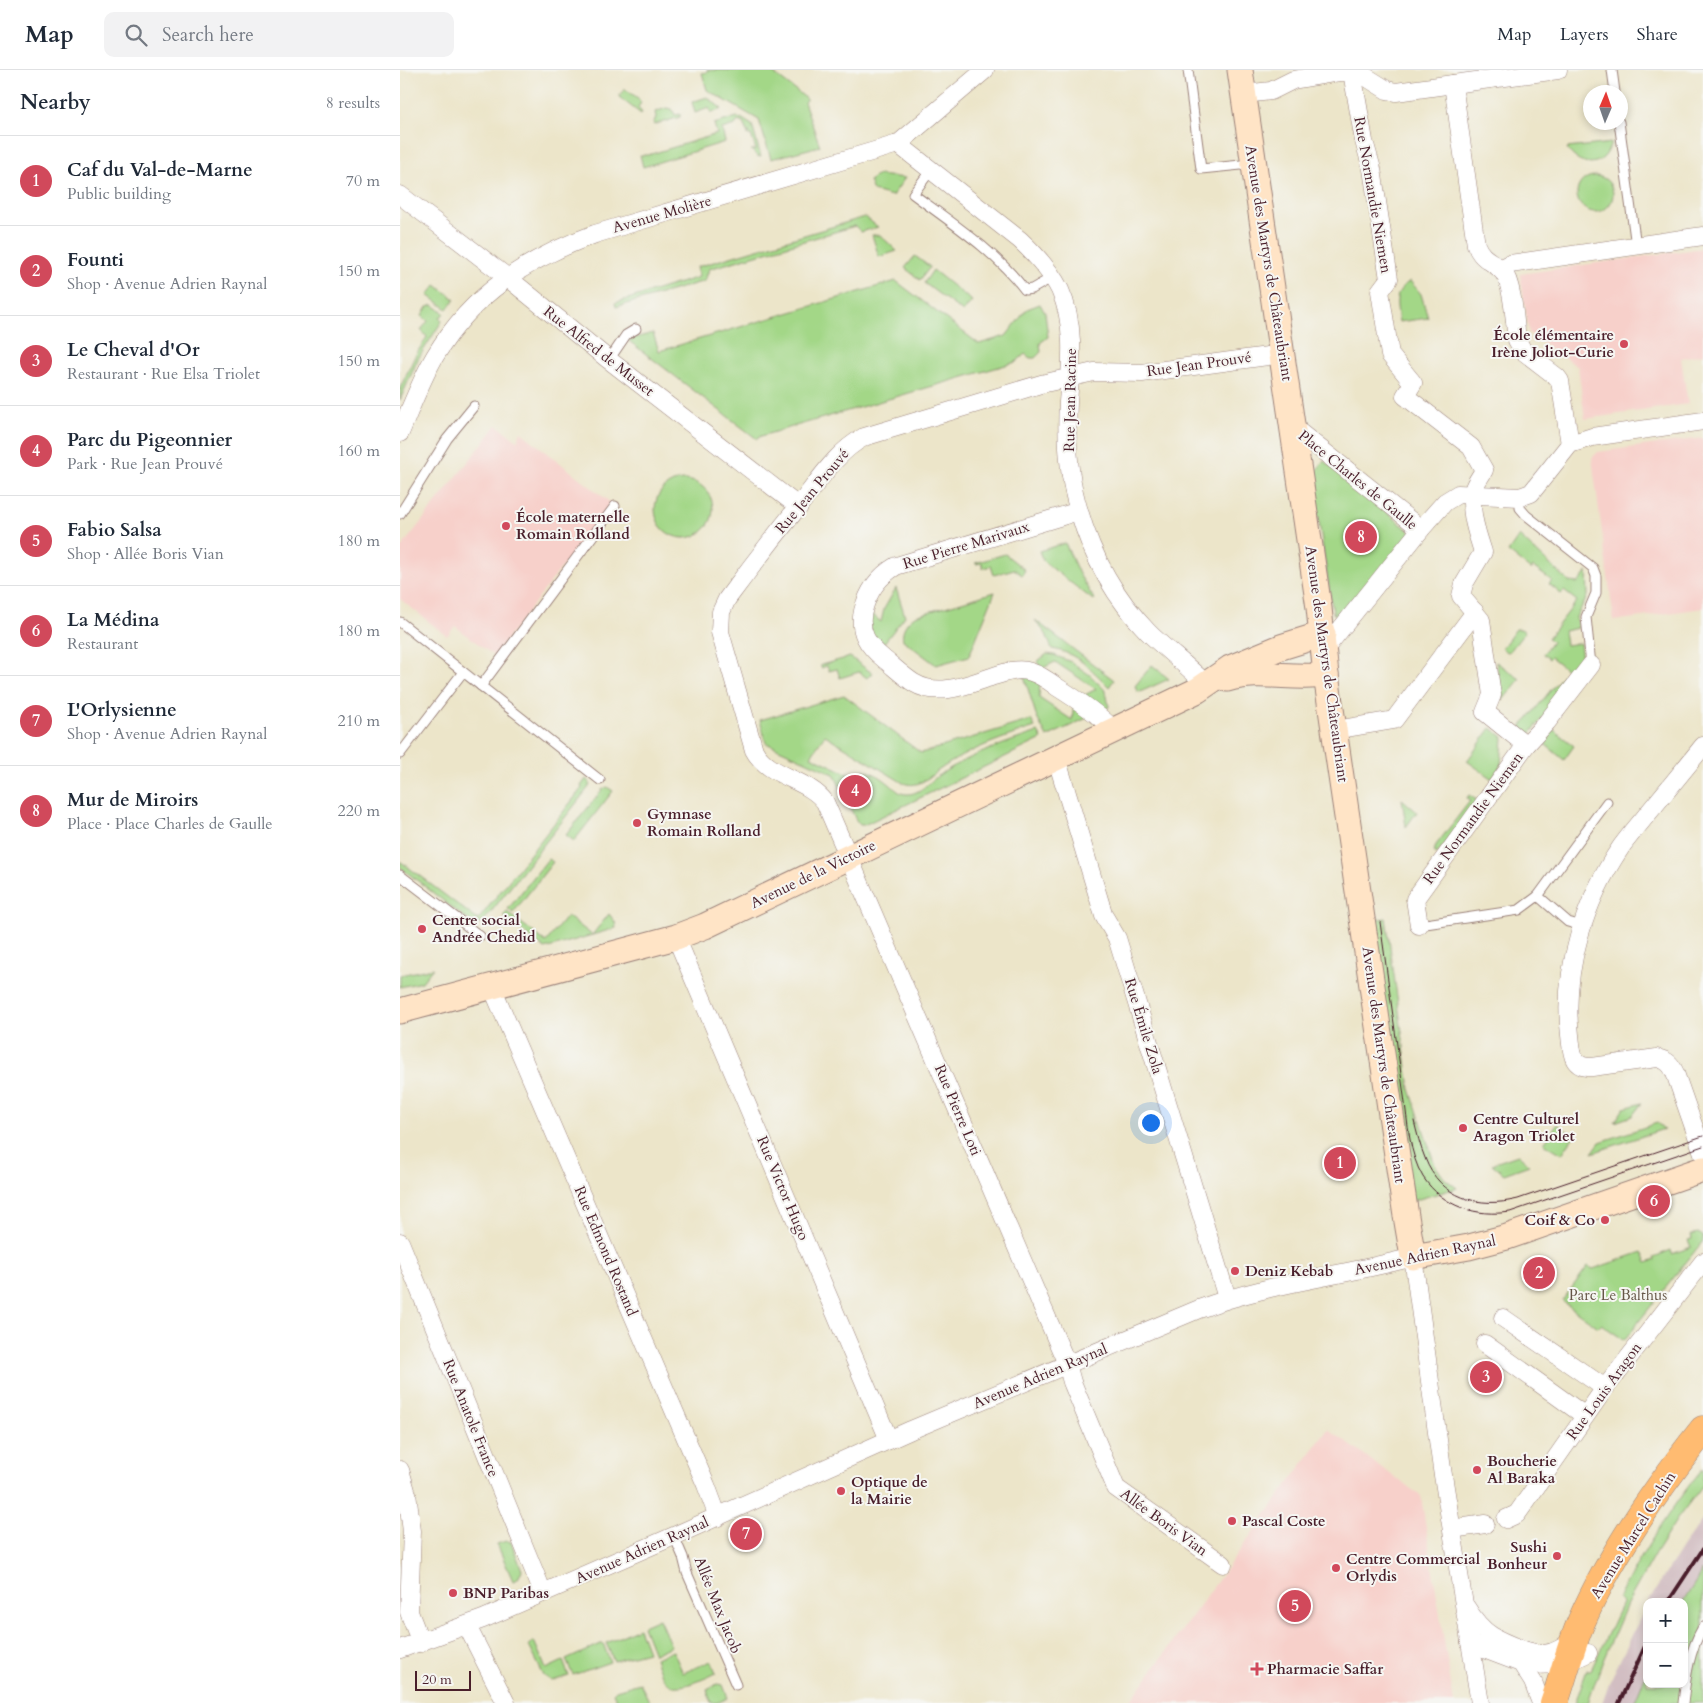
<!DOCTYPE html>
<html lang="en">
<head>
<meta charset="utf-8">
<style>
  :root { --surface:#fff; --page:#f2f2f3; --text:#1f2937; --muted:#747a83; --line:#e0e1e3; --accent:#d1495b }
  body { margin:0; font-family:Cardo,serif; background:var(--page); color:var(--text) }
  .controls { position:absolute; right:15px; bottom:15px; display:grid; overflow:hidden; border-radius:10px; box-shadow:0 2px 8px #0003 }
  .controls button { width:45px; height:45px; display:grid; place-items:center; padding:0; border:0; border-bottom:1px solid var(--line); background:var(--surface); color:var(--text); font:25px sans-serif }
  .compass { position:absolute; left:1183px; top:15px; width:45px; height:45px; border-radius:50%; background:var(--surface); box-shadow:0 2px 8px #0003; rotate:2deg }
  .scale { position:absolute; left:15px; bottom:12px; width:56px; box-sizing:border-box; padding-left:5px; border:2px solid #4a1f2b; border-top:0; font-size:14px; line-height:18px; white-space:nowrap; color:#4a1f2b; -webkit-text-stroke:4px #f6f6f2; paint-order:stroke }
  .you { position:absolute; left:750px; top:1052px; width:18px; height:18px; margin:-12px; border:4px solid #fff; border-radius:50%; background:#1a73e8; box-shadow:0 0 0 8px #1a73e833 }
  .badge { display:grid; place-items:center; width:32px; height:32px; border-radius:50%; background:var(--accent); color:#fff; font-size:16px; font-weight:700 }
  .pin { position:absolute; translate:-50% -50%; border:2px solid #fff; box-shadow:0 1px 5px #0006 }
  .list { margin:0; padding:0; list-style:none }
  h2 { display:flex; justify-content:space-between; align-items:center; height:65px; margin:0; padding:0 20px; font-size:21px }
  h2 small { font-size:16px; font-weight:400; color:var(--muted) }
  .list li { display:grid; grid-template-columns:32px 1fr auto; gap:15px; align-items:center; box-sizing:border-box; height:90px; padding:0 20px; border-top:1px solid var(--line) }
  .list b { display:block; font-size:19px; white-space:nowrap }
  .list p { margin:0; font-size:16px; white-space:nowrap; color:var(--muted) }
  .list em { font-size:16px; font-style:normal; color:var(--muted) }
  .icon { flex:none; width:28px; height:28px; fill:none; stroke:currentColor; stroke-width:2; stroke-linecap:round; stroke-linejoin:round }
  .map { position:relative; flex:none; width:1303px; height:1633px; overflow:hidden }
  header { display:flex; align-items:center; gap:30px; box-sizing:border-box; height:70px; padding:0 25px; background:var(--surface); border-bottom:1px solid var(--line) }
  header strong { font-size:24px }
  nav { display:flex; gap:28px; margin-inline-start:auto; font-size:18px }
  .search { width:350px; height:45px; background:var(--page); display:flex; align-items:center; gap:12px; box-sizing:border-box; padding:0 18px; border-radius:10px; color:var(--muted); font-size:19px }
  main { display:flex }
  aside { flex:1; background:var(--surface) }
  .map>svg:first-child { display:block }
  .built { fill:#f7d0ca }
  .industrial { fill:#d2bec2 }
  .green { fill:#a3d787; stroke:#767b59 }
  .lines { fill:none; stroke-linecap:round; stroke-linejoin:round }
  .lane-casing { stroke:#9b827a; stroke-width:11 }
  .street-casing { stroke:#9b827a; stroke-width:19 }
  .secondary-casing { stroke:#9b827a; stroke-width:27 }
  .primary-casing { stroke:#9b827a; stroke-width:29 }
  .lane { stroke:#fff; stroke-width:9 }
  .street { stroke:#fff; stroke-width:18 }
  .secondary { stroke:#ffe4c6; stroke-width:25 }
  .primary { stroke:#ffbb71; stroke-width:28 }
  .tram { stroke:#4a1f2b; stroke-width:1 }
  .rail { stroke:#4a1f2b; stroke-width:4 }
  .poi-dot { fill:#d1495b; stroke:#f6f6f2; stroke-width:2 }
  .labels { text-anchor:middle; dominant-baseline:central; stroke-width:4; stroke-linejoin:round; paint-order:stroke }
  .street-label { font-size:15px; fill:#4a1f2b; stroke:#f6f6f2 }
  .poi-label { font-size:15px; font-weight:bold; fill:#4a1f2b; stroke:#f6f6f2; text-anchor:start }
  .park-label { font-size:15px; fill:#655647; stroke:#f6f6f2 }
</style>
</head>
<body>
<header>
<strong>Map</strong>
<div class="search"><svg class="icon" aria-label="search" viewBox="0 0 24 24"><circle cx="10" cy="10" r="6"/><path d="M15 15l6 6"/></svg>Search here</div>
<nav><a>Map</a><a>Layers</a><a>Share</a></nav>
</header>
<main>
<aside>
<h2>Nearby<small>8 results</small></h2>
<ul class="list">
<li><span class="badge">1</span><div><b>Caf du Val-de-Marne</b><p>Public building</p></div><em>70 m</em></li>
<li><span class="badge">2</span><div><b>Founti</b><p>Shop · Avenue Adrien Raynal</p></div><em>150 m</em></li>
<li><span class="badge">3</span><div><b>Le Cheval d'Or</b><p>Restaurant · Rue Elsa Triolet</p></div><em>150 m</em></li>
<li><span class="badge">4</span><div><b>Parc du Pigeonnier</b><p>Park · Rue Jean Prouvé</p></div><em>160 m</em></li>
<li><span class="badge">5</span><div><b>Fabio Salsa</b><p>Shop · Allée Boris Vian</p></div><em>180 m</em></li>
<li><span class="badge">6</span><div><b>La Médina</b><p>Restaurant</p></div><em>180 m</em></li>
<li><span class="badge">7</span><div><b>L'Orlysienne</b><p>Shop · Avenue Adrien Raynal</p></div><em>210 m</em></li>
<li><span class="badge">8</span><div><b>Mur de Miroirs</b><p>Place · Place Charles de Gaulle</p></div><em>220 m</em></li>
</ul>
</aside>
<div class="map">
<svg width="1303" height="1633" viewBox="0 0 1303 1633">
  <rect width="100%" height="100%" fill="#f6f6f2"/>
  <filter id="ink" filterUnits="userSpaceOnUse"><feTurbulence type="fractalNoise" baseFrequency=".02" numOctaves="2"/><feDisplacementMap in="SourceGraphic" scale="10" xChannelSelector="R" yChannelSelector="G"/><feConvolveMatrix kernelMatrix="1 2 1 2 8 2 1 2 1" color-interpolation-filters="sRGB"/></filter>
  <filter id="wash" filterUnits="userSpaceOnUse"><feTurbulence type="fractalNoise" baseFrequency=".0096" numOctaves="4" result="noise"/><feDisplacementMap in="SourceGraphic" scale="20" xChannelSelector="R" yChannelSelector="G"/><feGaussianBlur stdDeviation="1.12" result="paint"/><feColorMatrix in="noise" values="0 0 0 0 0 0 0 0 0 0 0 0 0 0 0 0 0 1.4 0 .05"/><feComposite in="paint" operator="in"/></filter>
  <g filter="url(#wash)">
    <rect width="100%" height="100%" fill="#ece5c9"/>
    <g class="built">
      <path d="M1303,178V284L1281,288L1288,334L1185,349L1178,297L1129,263L1120,204Z"/>
      <path d="M97,355L117,371L121,362L211,433L94,586L55,556L47,566L0,529V479Z"/>
      <path d="M1303,368V538L1214,551L1192,388L1198,382Z"/>
      <path d="M928,1359L1021,1426L1054,1633H729Z"/>
    </g>
    <g class="industrial">
      <path d="M1303,1449V1522L1284,1532H1248L1283,1476Z"/>
      <path d="M1247,1534V1609L1237,1633H1202L1209,1613Z"/>
    </g>
    <g class="green">
      <path d="M307,0H369L407,29L404,32L420,76L371,89L359,50L307,20L302,3L307,2Z"/>
      <path d="M225,19L238,28L241,33L238,37L242,43L241,44L219,27Z"/>
      <path d="M307,27L322,39L311,43L309,38L295,43L292,32Z"/>
      <path d="M266,38L272,39L275,45L280,44V47L254,55L253,54L256,47L255,42Z"/>
      <path d="M337,47L340,49L341,48L352,55L361,87L357,86L351,80H356L351,65H348L347,64L350,62H347L343,53L338,51L335,55L322,59L325,72L243,97L240,85H248L317,64L314,54Z"/>
      <path d="M1211,73C1209,78 1208,83 1204,87C1192,99 1174,91 1167,78Z"/>
      <path d="M478,105L505,108L492,126L473,121L469,111Z"/>
      <circle cx="1195" cy="124" r="18"/>
      <path d="M465,147L478,157L461,162L455,156L309,199L305,211L216,237L215,233L299,207L297,197Z"/>
      <path d="M472,165H480L497,181L479,187Z"/>
      <path d="M515,186L530,197L520,210L505,198Z"/>
      <path d="M533,200L572,231L563,242L524,213Z"/>
      <path d="M496,211L579,274L606,266L627,239L640,234L645,243L648,267L640,273L641,282L635,288H630L625,284L616,292L361,366L357,369L229,271L231,269L253,263L259,281Z"/>
      <path d="M1010,211L1021,224L1028,248L999,252C997,234 992,223 1010,211Z"/>
      <path d="M36,215L55,229L47,239L28,225Z"/>
      <path d="M33,235L44,243L40,248L42,251L18,289L0,330V318L15,286L27,267L21,260L28,251L22,246L27,237Z"/>
      <path d="M924,391L1012,463L941,550L933,543L912,406Z"/>
      <circle cx="284" cy="439" r="29"/>
      <path d="M1119,466L1169,512L1178,513L1187,502L1188,526L1176,547L1178,558L1164,561L1166,575L1180,573L1182,590L1186,594L1130,664L1121,657L1167,600L1151,587L1149,589L1143,584L1152,572L1148,568L1177,531L1164,521L1161,524L1149,514L1152,511L1133,497L1131,500L1108,482Z"/>
      <path d="M665,473L679,504L694,529L693,530L643,491L639,481Z"/>
      <path d="M605,484L625,500L622,505L614,499L594,505L591,496L583,498L582,493L576,494L575,493Z"/>
      <path d="M496,518L505,546L480,578L471,567L469,542L481,552L484,539Z"/>
      <path d="M595,522L569,586L536,595L503,570C501,560 506,552 515,546Z"/>
      <path d="M635,550L714,610L709,617C692,600 677,583 652,579L646,564Z"/>
      <path d="M1116,559H1121L1125,562L1110,581L1106,582L1102,578Z"/>
      <path d="M647,584L654,585L671,592L690,605L706,621L709,637L702,641L683,626L696,619L655,592L641,599L639,597L638,591Z"/>
      <path d="M450,587L472,603L467,608L459,602L440,608L437,599L429,601L427,596L421,598V595Z"/>
      <path d="M1096,592L1120,609L1103,630Z"/>
      <path d="M752,595L769,609L740,622L737,621L735,616Z"/>
      <path d="M624,606L640,612L639,628L672,650L674,634L691,646L647,667L637,648Z"/>
      <path d="M444,625L521,683L631,650L635,657C597,670 563,681 531,706C522,713 514,717 503,713L425,665L411,686L455,707L463,700C472,702 480,706 487,712C493,716 498,724 506,724C520,725 531,710 542,703C573,684 605,673 638,662L642,669L464,755H460L456,750L434,704L366,673L360,650Z"/>
      <path d="M1150,657L1174,676L1164,690L1140,670Z"/>
      <path d="M1091,658L1103,667L1101,695L1092,709L1067,691Z"/>
      <path d="M186,709L190,713L189,717L87,847L80,854L73,853L64,847L0,797V791L78,850L182,718L181,716Z"/>
      <path d="M207,717L213,721L174,771L166,765L202,720Z"/>
      <path d="M1069,725L1078,731L1037,784L1034,782L1036,775L1070,731L1067,728Z"/>
      <path d="M1002,729L1017,742L1006,757Z"/>
      <path d="M148,789L153,792L113,843L108,839Z"/>
      <path d="M107,842L146,872L167,846L192,865L209,844L215,852L216,858L145,879L105,847L103,846Z"/>
      <path d="M986,848L1010,1019L1035,1095L1044,1108L1057,1118L1012,1131L972,850Z"/>
      <path d="M33,898L22,912L0,917V905Z"/>
      <path d="M1242,1033L1232,1046L1215,1052L1224,1038Z"/>
      <path d="M1257,1053L1264,1059L1192,1083L1200,1072Z"/>
      <path d="M1157,1054L1174,1066L1162,1084L1144,1073Z"/>
      <path d="M1118,1085L1129,1095L1104,1104L1092,1094Z"/>
      <path d="M1298,1163L1303,1166V1171L1224,1270L1201,1254L1198,1257L1162,1231L1188,1196L1193,1199L1242,1182L1247,1193L1255,1190L1254,1187L1271,1180L1272,1184L1291,1177L1288,1170L1292,1169L1291,1165Z"/>
      <path d="M1303,1398V1415L1277,1449L1255,1484L1227,1534L1202,1593L1188,1633H1175L1187,1600H1191L1222,1533L1218,1529C1242,1483 1270,1438 1303,1398Z"/>
      <path d="M106,1471L111,1472L122,1500L118,1509L113,1511L97,1474Z"/>
      <path d="M1303,1500V1633H1234L1247,1602V1614H1284L1283,1532Z"/>
      <path d="M259,1549L271,1576L254,1584L243,1556Z"/>
      <path d="M239,1558L248,1582L214,1591L206,1573Z"/>
      <path d="M133,1571H134L146,1599L163,1591L169,1606L152,1611L144,1606L129,1576Z"/>
      <path d="M203,1573L210,1592L173,1605L166,1590Z"/>
      <path d="M273,1581L283,1603L311,1591L312,1592L316,1603C307,1608 280,1620 271,1615C262,1611 258,1597 255,1588Z"/>
      <path d="M240,1613L250,1633H218L213,1623L216,1620Z"/>
      <path d="M317,1614L323,1615L328,1628L317,1633H311L307,1619Z"/>
    </g>
  </g>
  <g filter="url(#ink)">
    <g class="lines">
      <defs>
        <g id="lane">
          <path d="M788,0L801,99L851,94"/>
          <path d="M1212,0L1215,22"/>
          <path d="M1219,52L1236,176"/>
          <path d="M531,100L513,124C552,153 595,181 625,220L632,219L653,207"/>
          <path d="M209,290L226,265L236,259"/>
          <path d="M1120,427V438L1126,445L1193,498L1196,506V523L1186,547L1191,595"/>
          <path d="M0,444L47,369L74,336"/>
          <path d="M0,552L200,710"/>
          <path d="M81,616L215,436"/>
          <path d="M0,684L63,602"/>
          <path d="M0,805L80,866"/>
          <path d="M1138,826L1168,852L1182,856"/>
          <path d="M1019,855L1119,840L1138,826L1207,732"/>
          <path d="M274,1466L283,1487L287,1503L336,1615"/>
          <path d="M1283,1633C1286,1606 1289,1581 1303,1557"/>
        </g>
        <g id="street">
          <path d="M952,2L964,71L972,99L989,209L980,221L990,285L1013,313L1005,326L1071,377L1084,400C1081,406 1076,412 1074,418C1068,439 1077,463 1083,482L1064,514L1061,526L1081,550L1092,625L1085,642L1126,675L1015,829L1019,855"/>
          <path d="M1053,14L1158,0"/>
          <path d="M844,24L871,21L893,10L940,2H952L963,5L987,20L996,22L1053,14L1076,175C1083,192 1093,190 1103,202C1113,213 1115,255 1117,270L1123,281L1157,307L1160,311L1170,374"/>
          <path d="M498,74L620,170C636,185 650,200 660,220C676,255 671,296 668,332C666,369 668,406 679,441C692,486 715,528 748,562C766,580 788,596 807,615"/>
          <path d="M0,125L108,208L209,290L399,437"/>
          <path d="M1100,199L1110,194L1303,166"/>
          <path d="M893,357L1021,459L924,580"/>
          <path d="M0,363C10,339 22,308 35,286C73,223 127,189 195,164L498,74L585,0"/>
          <path d="M679,441L496,496C479,506 468,521 463,541C458,562 468,576 484,589C494,597 503,606 514,613C539,628 569,614 594,606C606,602 618,598 631,602C641,605 649,611 657,617C678,630 697,643 714,660"/>
          <path d="M1021,459L1045,432L1058,424L1120,427L1131,423L1170,374L1192,367L1303,351"/>
          <path d="M935,660L994,650L1075,542"/>
          <path d="M1126,675L1147,652L1191,595"/>
          <path d="M1303,676C1284,700 1264,724 1245,747C1237,757 1228,767 1221,777C1185,830 1162,900 1170,965C1172,982 1171,998 1192,997L1257,988C1267,990 1271,994 1275,1003L1303,1083"/>
          <path d="M656,687L704,846L717,868L827,1228"/>
          <path d="M276,867L489,1370"/>
          <path d="M92,917L306,1415L318,1447"/>
          <path d="M0,1172L143,1523"/>
          <path d="M1103,1248L1205,1318"/>
          <path d="M1085,1274L1185,1346"/>
          <path d="M0,1400L7,1424L12,1461L9,1542L21,1573"/>
          <path d="M1106,1449L1117,1444L1205,1318L1303,1192"/>
          <path d="M1052,1459L1085,1454"/>
          <path d="M823,1494L716,1418L672,1312L667,1294L425,732C407,708 369,708 354,680L320,562L321,542L327,529C350,498 374,467 398,437C418,412 435,383 464,367L641,314L694,302L742,303L882,284"/>
          <path d="M1066,1537C1072,1547 1082,1560 1092,1566C1104,1573 1130,1584 1144,1584C1156,1583 1165,1576 1175,1568"/>
          <path d="M67,1556L106,1633"/>
          <path d="M1070,1572L1079,1577L1121,1593L1133,1612L1141,1633"/>
          <path d="M0,1579L83,1549L274,1466L511,1360L799,1239C868,1213 943,1206 1013,1187L1042,1399L1080,1633"/>
          <path d="M1121,1593C1145,1597 1166,1595 1188,1583"/>
        </g>
        <g id="secondary">
          <path d="M840,0L919,538L926,605L1006,1146L1013,1187L1069,1177L1107,1167L1303,1099"/>
          <path d="M827,609C859,599 893,610 926,605"/>
          <path d="M0,941L276,867L305,856L798,620L830,598L881,577L923,564"/>
        </g>
        <path id="primary" d="M1154,1633C1164,1605 1170,1577 1182,1550C1212,1482 1257,1418 1303,1360"/>
      </defs>
      <use href="#lane" class="lane-casing"/>
      <use href="#street" class="street-casing"/>
      <use href="#secondary" class="secondary-casing"/>
      <use href="#primary" class="primary-casing"/>
      <use href="#lane" class="lane"/>
      <use href="#street" class="street"/>
      <use href="#secondary" class="secondary"/>
      <use href="#primary" class="primary"/>
      <g class="tram">
        <path d="M980,852C988,910 996,968 1004,1026C1008,1053 1009,1084 1023,1107C1043,1137 1077,1147 1110,1142L1303,1076"/>
        <path d="M1014,1051C1017,1063 1020,1076 1025,1088C1040,1128 1079,1139 1118,1129L1303,1066"/>
      </g>
      <g class="rail">
        <path d="M1268,1532L1303,1479"/>
        <path d="M1219,1633L1247,1572"/>
      </g>
    </g>
  </g>
  <g class="poi-dot">
    <circle cx="1224" cy="274" r="5"/>
    <circle cx="106" cy="456" r="5"/>
    <circle cx="237" cy="753" r="5"/>
    <circle cx="22" cy="859" r="5"/>
    <circle cx="1063" cy="1058" r="5"/>
    <circle cx="1205" cy="1150" r="5"/>
    <circle cx="835" cy="1201" r="5"/>
    <circle cx="1077" cy="1400" r="5"/>
    <circle cx="441" cy="1421" r="5"/>
    <circle cx="832" cy="1451" r="5"/>
    <circle cx="1157" cy="1486" r="5"/>
    <circle cx="936" cy="1498" r="5"/>
    <circle cx="53" cy="1523" r="5"/>
    <path d="M854.5 1591.5h5v5h5v5h-5v5h-5v-5h-5v-5h5z"/>
  </g>
  <g class="labels">
    <g class="street-label">
      <text transform="translate(973 125) rotate(80)">Rue Normandie Niemen</text>
      <text transform="translate(262 144) rotate(-16)">Avenue Molière</text>
      <text transform="translate(869 193) rotate(81)">Avenue des Martyrs de Châteaubriant</text>
      <text transform="translate(199 281) rotate(38)">Rue Alfred de Musset</text>
      <text transform="translate(799 294) rotate(-8)">Rue Jean Prouvé</text>
      <text transform="translate(670 330) rotate(-89)">Rue Jean Racine</text>
      <text transform="translate(958 410) rotate(39)">Place Charles de Gaulle</text>
      <text transform="translate(412 421) rotate(-50)">Rue Jean Prouvé</text>
      <text transform="translate(566 475) rotate(-17)">Rue Pierre Marivaux</text>
      <text transform="translate(927 594) rotate(82)">Avenue des Martyrs de Châteaubriant</text>
      <text transform="translate(1073 748) rotate(-54)">Rue Normandie Niemen</text>
      <text transform="translate(413 804) rotate(-26)">Avenue de la Victoire</text>
      <text transform="translate(744 956) rotate(73)">Rue Émile Zola</text>
      <text transform="translate(984 995) rotate(82)">Avenue des Martyrs de Châteaubriant</text>
      <text transform="translate(558 1040) rotate(67)">Rue Pierre Loti</text>
      <text transform="translate(383 1118) rotate(67)">Rue Victor Hugo</text>
      <text transform="translate(206 1181) rotate(67)">Rue Edmond Rostand</text>
      <text transform="translate(1025 1185) rotate(-12)">Avenue Adrien Raynal</text>
      <text transform="translate(640 1306) rotate(-23)">Avenue Adrien Raynal</text>
      <text transform="translate(1204 1321) rotate(-54)">Rue Louis Aragon</text>
      <text transform="translate(71 1348) rotate(68)">Rue Anatole France</text>
      <text transform="translate(764 1452) rotate(36)">Allée Boris Vian</text>
      <text transform="translate(1233 1465) rotate(-58)">Avenue Marcel Cachin</text>
      <text transform="translate(242 1480) rotate(-24)">Avenue Adrien Raynal</text>
      <text transform="translate(318 1535) rotate(68)">Allée Max Jacob</text>
    </g>
    <g class="poi-label">
      <text x="1214" y="265" text-anchor="end">École élémentaire<tspan x="1214" dy="17">Irène Joliot-Curie</tspan></text>
      <text x="116" y="447">École maternelle<tspan x="116" dy="17">Romain Rolland</tspan></text>
      <text x="247" y="744">Gymnase<tspan x="247" dy="17">Romain Rolland</tspan></text>
      <text x="32" y="850">Centre social<tspan x="32" dy="17">Andrée Chedid</tspan></text>
      <text x="1073" y="1049">Centre Culturel<tspan x="1073" dy="17">Aragon Triolet</tspan></text>
      <text x="1195" y="1150" text-anchor="end">Coif &amp; Co</text>
      <text x="845" y="1201">Deniz Kebab</text>
      <text x="1087" y="1391">Boucherie<tspan x="1087" dy="17">Al Baraka</tspan></text>
      <text x="451" y="1412">Optique de<tspan x="451" dy="17">la Mairie</tspan></text>
      <text x="842" y="1451">Pascal Coste</text>
      <text x="1147" y="1477" text-anchor="end">Sushi<tspan x="1147" dy="17">Bonheur</tspan></text>
      <text x="946" y="1489">Centre Commercial<tspan x="946" dy="17">Orlydis</tspan></text>
      <text x="63" y="1523">BNP Paribas</text>
      <text x="867" y="1599">Pharmacie Saffar</text>
    </g>
    <g class="park-label">
      <text x="1218" y="1225">Parc Le Balthus</text>
    </g>
  </g>
</svg>
<div class="controls">
<button>+</button>
<button>−</button>
</div>
<svg class="compass" viewBox="-18 -18 36 36"><path d="M0-13l5 13h-10z" fill="#e53935"/><path d="M0 13l5-13h-10z" fill="#747a83"/></svg>
<div class="scale">20 m</div>
<div class="you"></div>
<div class="pin badge" style="left:940px;top:1093px">1</div>
<div class="pin badge" style="left:1139px;top:1203px">2</div>
<div class="pin badge" style="left:1086px;top:1307px">3</div>
<div class="pin badge" style="left:455px;top:721px">4</div>
<div class="pin badge" style="left:895px;top:1536px">5</div>
<div class="pin badge" style="left:1254px;top:1131px">6</div>
<div class="pin badge" style="left:346px;top:1464px">7</div>
<div class="pin badge" style="left:961px;top:467px">8</div>
</div>
</main>
</body>
</html>
